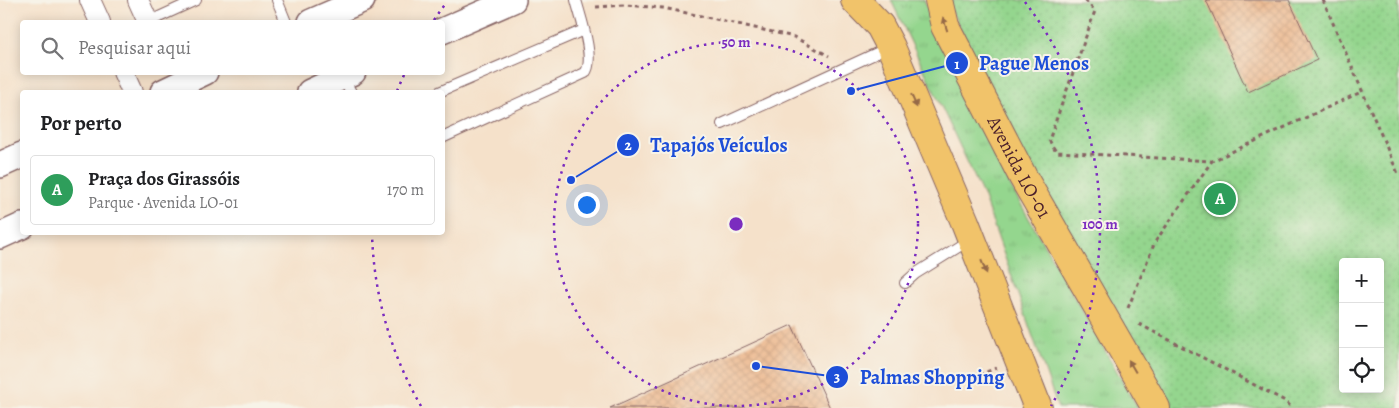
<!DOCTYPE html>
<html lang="pt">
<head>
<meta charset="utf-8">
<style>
  :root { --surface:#fff; --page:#f2f2f2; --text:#202124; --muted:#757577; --line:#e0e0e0; --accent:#ea580c }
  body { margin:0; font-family:Alegreya,serif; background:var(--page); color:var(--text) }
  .controls { position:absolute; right:15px; bottom:15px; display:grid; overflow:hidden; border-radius:5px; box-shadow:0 2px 12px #0003 }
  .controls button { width:45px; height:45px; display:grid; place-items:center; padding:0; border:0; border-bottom:1px solid var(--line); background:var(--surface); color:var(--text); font:25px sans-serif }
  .you { position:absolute; left:586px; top:204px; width:18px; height:18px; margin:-12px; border:4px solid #fff; border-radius:50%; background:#1a73e8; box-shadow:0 0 0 8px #1a73e833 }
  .badge { display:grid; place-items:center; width:32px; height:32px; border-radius:50%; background:var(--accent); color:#fff; font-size:16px; font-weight:700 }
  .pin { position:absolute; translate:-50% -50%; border:2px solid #fff; box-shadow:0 1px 5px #0006 }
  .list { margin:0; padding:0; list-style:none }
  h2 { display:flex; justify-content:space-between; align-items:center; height:65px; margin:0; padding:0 20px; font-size:21px }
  h2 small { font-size:16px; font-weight:400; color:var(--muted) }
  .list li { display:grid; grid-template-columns:32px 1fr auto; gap:15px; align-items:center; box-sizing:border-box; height:70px; margin:0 10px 10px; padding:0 10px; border:1px solid var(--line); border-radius:5px }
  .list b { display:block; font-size:19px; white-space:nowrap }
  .list p { margin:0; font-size:16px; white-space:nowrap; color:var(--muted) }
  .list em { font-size:16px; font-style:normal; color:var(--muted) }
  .icon { flex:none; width:28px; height:28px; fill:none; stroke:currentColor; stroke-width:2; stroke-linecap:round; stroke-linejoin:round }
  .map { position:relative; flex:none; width:1399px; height:408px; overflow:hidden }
  .search { position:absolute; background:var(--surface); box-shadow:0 2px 12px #0003; left:20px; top:20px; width:425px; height:55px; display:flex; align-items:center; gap:12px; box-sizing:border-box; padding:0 18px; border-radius:5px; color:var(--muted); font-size:19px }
  .panel { position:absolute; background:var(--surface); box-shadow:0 2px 12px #0003; left:20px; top:90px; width:425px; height:145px; border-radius:5px }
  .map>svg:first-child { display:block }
  .grass { fill:url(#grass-tufts); stroke:#6f7a5c }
  .park { fill:url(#park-dots); stroke:#6f7a5c; fill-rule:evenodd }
  .building { fill:url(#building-cross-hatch) }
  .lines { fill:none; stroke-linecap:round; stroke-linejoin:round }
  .service-casing { stroke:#866363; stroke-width:12 }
  .minor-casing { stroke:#866363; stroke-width:22 }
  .tertiary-casing { stroke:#866363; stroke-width:28 }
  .primary-casing { stroke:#866363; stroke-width:30 }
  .path { stroke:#866363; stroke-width:3; stroke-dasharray:4 4; stroke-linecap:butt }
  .service { stroke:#fff; stroke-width:10 }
  .minor { stroke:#fff; stroke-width:20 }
  .tertiary { stroke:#fff; stroke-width:25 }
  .primary { stroke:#f1c36a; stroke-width:28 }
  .oneway { fill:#956947 }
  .ring { fill:none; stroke:#7b2cbf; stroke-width:2.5; stroke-dasharray:2.5 5 }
  .labels { text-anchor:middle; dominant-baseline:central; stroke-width:4; stroke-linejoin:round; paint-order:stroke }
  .street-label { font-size:19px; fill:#4a1f2b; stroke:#f7f3e8 }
  .centre { fill:#7b2cbf; stroke:#f7f3e8; stroke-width:2.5 }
  .ring-label { font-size:15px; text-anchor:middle; font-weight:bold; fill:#7b2cbf; stroke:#f7f3e8; stroke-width:4; stroke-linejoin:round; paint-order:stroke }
  .leader { fill:none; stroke:#1d4ed8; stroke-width:2 }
  .callout-dot { fill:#1d4ed8; stroke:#f7f3e8; stroke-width:2 }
  .mark-label { font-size:15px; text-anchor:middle; font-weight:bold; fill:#fff }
  .callout-label { font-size:20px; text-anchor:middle; font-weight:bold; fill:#1d4ed8; stroke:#f7f3e8; stroke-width:4; stroke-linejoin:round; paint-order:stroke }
</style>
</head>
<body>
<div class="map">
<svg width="1399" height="408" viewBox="0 0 1399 408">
  <defs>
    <pattern id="grass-tufts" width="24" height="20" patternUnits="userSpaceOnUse" patternTransform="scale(1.25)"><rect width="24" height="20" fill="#94d68e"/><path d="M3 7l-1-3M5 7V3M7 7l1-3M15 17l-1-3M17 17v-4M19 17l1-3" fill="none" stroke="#81b77b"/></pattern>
    <pattern id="park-dots" width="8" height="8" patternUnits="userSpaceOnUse" patternTransform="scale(1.25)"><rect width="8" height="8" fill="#94d68e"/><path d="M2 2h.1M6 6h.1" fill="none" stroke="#81b77b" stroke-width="1.8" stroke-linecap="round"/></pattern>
    <pattern id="building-cross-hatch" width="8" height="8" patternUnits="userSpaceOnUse" patternTransform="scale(1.25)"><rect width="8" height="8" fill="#ecb68b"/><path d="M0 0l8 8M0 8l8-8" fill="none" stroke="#cc9c78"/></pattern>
  </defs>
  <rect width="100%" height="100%" fill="#f7f3e8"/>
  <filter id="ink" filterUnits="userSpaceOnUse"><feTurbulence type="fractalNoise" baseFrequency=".02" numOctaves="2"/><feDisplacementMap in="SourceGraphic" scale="10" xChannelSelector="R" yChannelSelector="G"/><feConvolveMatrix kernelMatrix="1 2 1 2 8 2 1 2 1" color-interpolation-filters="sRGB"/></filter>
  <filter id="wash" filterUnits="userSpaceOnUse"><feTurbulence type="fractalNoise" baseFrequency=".0096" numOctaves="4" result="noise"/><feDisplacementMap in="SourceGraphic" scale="20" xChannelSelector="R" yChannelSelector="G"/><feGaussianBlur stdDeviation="1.12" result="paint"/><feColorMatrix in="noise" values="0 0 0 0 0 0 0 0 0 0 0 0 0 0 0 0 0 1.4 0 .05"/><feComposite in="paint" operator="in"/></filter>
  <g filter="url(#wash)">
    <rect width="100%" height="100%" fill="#f5e1ca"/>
    <path class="grass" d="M891,0H924L1007,180L1138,408H1058L983,195Z"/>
    <path class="park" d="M946,0H1399V408H1162L1061,235ZM1343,262H1380V389H1343Z"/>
    <g id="blocks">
      <g class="building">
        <path d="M1206,0H1289L1317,60L1248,92Z"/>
        <path d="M792,325L830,408H610Z"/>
      </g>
    </g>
  </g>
  <g filter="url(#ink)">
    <use href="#blocks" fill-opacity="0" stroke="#866363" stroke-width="1"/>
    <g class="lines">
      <defs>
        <g id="service">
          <path d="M277,0L286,22"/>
          <path d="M148,22L196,0"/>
          <path d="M343,77L351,92"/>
          <path d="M439,92L584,30"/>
          <path d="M722,124L890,47"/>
          <path d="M442,138L585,73C596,60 580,16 576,0"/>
          <path d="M905,283L915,274L971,239"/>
        </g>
        <g id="minor">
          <path d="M90,0L100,22"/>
          <path d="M138,0L148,22"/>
          <path d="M123,72L132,92"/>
        </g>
        <g id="tertiary">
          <path d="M311,22L362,0"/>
          <path d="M442,31L513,0"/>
          <path d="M163,92L205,72"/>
          <path d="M310,92L353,72"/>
          <path d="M0,165L22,155"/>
          <path d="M0,236L22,226"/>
        </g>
        <g id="primary">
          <path d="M855,0L880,26L891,47L965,222L1038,408"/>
          <path id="s1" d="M939,0L945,26L1023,177L1156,408"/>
        </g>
      </defs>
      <use href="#service" class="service-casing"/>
      <use href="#minor" class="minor-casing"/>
      <use href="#tertiary" class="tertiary-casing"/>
      <use href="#primary" class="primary-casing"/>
      <g class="path">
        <path d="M1085,0L1095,11L1049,140L1056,152L1211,161"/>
        <path d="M1323,0L1399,176"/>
        <path d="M596,7L625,5L663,8L720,20L794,37L829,56"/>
        <path d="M1128,308L1155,242L1212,161L1361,92"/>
        <path d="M1139,324L1285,401L1292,408"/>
        <path d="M957,384L996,368"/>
      </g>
      <use href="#service" class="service"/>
      <use href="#minor" class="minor"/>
      <use href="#tertiary" class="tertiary"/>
      <use href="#primary" class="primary"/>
    </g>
    <defs><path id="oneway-solid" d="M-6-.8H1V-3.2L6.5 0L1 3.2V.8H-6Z" transform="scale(1.25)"/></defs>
    <g class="oneway">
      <use href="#oneway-solid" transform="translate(945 24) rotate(-108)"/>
      <use href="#oneway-solid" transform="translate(914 101) rotate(67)"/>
      <use href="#oneway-solid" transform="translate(984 267) rotate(68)"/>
      <use href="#oneway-solid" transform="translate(1132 366) rotate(-120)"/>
    </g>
  </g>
  <g class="ring">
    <circle cx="736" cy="224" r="182"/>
    <path d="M421 406A364 364 0 0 1 372 234M397 91A364 364 0 0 1 405 73M434 20A364 364 0 0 1 447 2M1025 2A364 364 0 0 1 1051 406"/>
  </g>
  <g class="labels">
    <g class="street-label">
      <text stroke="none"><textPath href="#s1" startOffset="186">Avenida LO-01</textPath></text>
    </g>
  </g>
  <circle cx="736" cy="224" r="8" class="centre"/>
  <g class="ring-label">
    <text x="736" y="47">50 m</text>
    <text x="1100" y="229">100 m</text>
  </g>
  <path class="leader" d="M851 91L957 63M571 180L628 145M756 366L837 377"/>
  <g class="callout-dot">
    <circle cx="851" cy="91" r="5"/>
    <circle cx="571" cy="180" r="5"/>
    <circle cx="756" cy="366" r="5"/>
    <circle cx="957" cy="63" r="12"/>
    <circle cx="628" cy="145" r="12"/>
    <circle cx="837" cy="377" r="12"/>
  </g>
  <g class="mark-label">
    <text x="957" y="69">1</text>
    <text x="628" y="150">2</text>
    <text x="837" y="382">3</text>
  </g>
  <g class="callout-label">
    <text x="1034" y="70">Pague Menos</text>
    <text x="719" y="152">Tapajós Veículos</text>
    <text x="932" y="384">Palmas Shopping</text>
  </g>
</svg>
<div class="controls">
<button>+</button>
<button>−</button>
<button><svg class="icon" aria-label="locate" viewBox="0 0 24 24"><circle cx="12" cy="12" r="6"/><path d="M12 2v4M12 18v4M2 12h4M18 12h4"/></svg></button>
</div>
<div class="you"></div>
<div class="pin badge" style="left:1220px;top:199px;background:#2e9e5b">A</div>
<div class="search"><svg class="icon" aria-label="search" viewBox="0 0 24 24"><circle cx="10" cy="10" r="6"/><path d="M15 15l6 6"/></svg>Pesquisar aqui</div>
<section class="panel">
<h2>Por perto<small></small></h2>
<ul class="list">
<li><span class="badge" style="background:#2e9e5b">A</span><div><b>Praça dos Girassóis</b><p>Parque · Avenida LO-01</p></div><em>170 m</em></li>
</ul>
</section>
</div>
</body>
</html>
